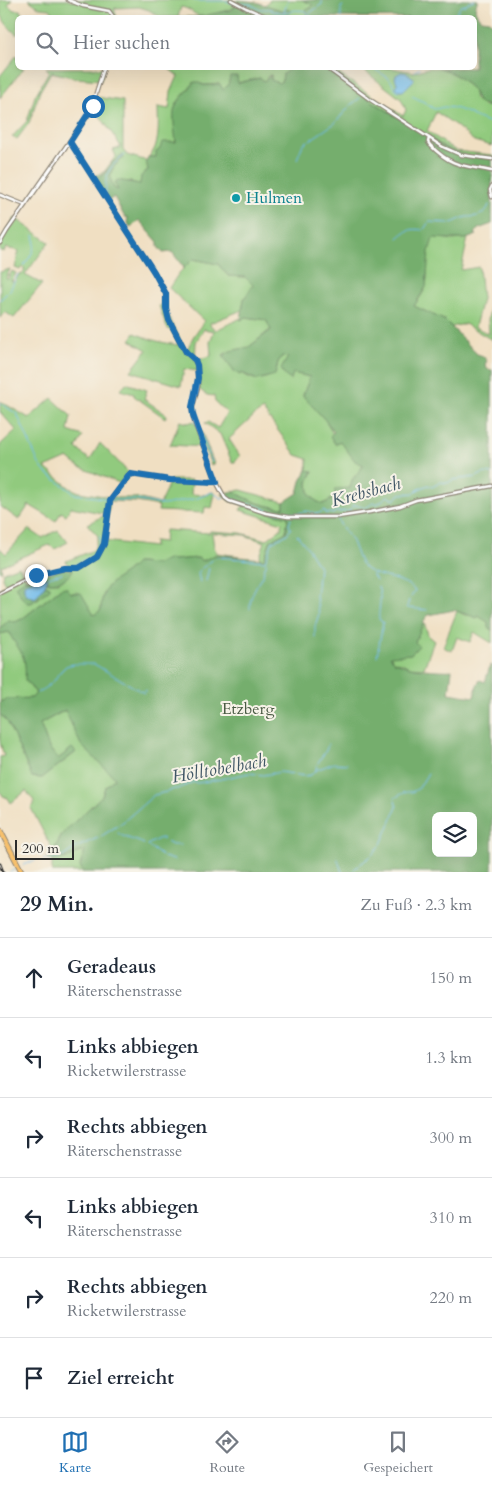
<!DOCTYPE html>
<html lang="de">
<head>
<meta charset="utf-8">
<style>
  :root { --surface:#fff; --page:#f6f6f7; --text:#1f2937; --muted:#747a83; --line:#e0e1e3; --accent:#1f6fb2 }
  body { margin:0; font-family:Cardo,serif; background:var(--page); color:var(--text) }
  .controls { position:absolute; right:15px; bottom:15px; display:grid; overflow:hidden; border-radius:8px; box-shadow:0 5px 20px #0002 }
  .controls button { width:45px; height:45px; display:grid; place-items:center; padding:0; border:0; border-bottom:1px solid var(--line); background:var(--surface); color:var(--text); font:25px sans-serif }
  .scale { position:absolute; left:15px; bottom:12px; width:59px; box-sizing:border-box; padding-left:5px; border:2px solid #2b2b2b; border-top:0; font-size:14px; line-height:18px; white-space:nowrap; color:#2b2b2b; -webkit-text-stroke:4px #f7f3e8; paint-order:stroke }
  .stop { position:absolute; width:15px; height:15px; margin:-11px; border:4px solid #1f6fb2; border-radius:50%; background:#fff }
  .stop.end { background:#1f6fb2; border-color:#fff; box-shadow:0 1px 5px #0008 }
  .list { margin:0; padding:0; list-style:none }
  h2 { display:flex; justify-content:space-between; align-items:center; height:65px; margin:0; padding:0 20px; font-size:21px }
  h2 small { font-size:16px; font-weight:400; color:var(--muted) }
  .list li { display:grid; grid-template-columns:32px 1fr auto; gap:15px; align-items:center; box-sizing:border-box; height:80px; padding:0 20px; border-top:1px solid var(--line) }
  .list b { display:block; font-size:19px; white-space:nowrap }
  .list p { margin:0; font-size:16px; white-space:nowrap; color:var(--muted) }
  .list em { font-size:16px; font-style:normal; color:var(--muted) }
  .icon { flex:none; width:28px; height:28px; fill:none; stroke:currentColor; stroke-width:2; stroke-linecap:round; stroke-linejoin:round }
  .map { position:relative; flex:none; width:492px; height:872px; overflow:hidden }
  .search { position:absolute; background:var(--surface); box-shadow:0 5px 20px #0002; left:15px; right:15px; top:15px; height:55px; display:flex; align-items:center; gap:12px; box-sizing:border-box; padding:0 18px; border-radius:8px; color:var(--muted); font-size:19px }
  .sheet { height:545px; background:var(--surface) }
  nav { display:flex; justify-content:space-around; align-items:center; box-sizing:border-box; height:70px; border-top:1px solid var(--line); background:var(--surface); font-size:14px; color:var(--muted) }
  nav a { display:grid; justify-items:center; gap:2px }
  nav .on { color:var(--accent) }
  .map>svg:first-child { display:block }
  .green { fill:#91ca7e; stroke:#5e7a54; fill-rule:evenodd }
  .forest { fill:#74ae6d; stroke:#506c4c; fill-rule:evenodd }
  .water { fill:#72bceb; stroke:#4e748b }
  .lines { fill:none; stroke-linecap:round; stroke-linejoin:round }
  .stream { stroke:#72bceb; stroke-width:1 }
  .tertiary-casing { stroke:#8e8576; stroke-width:5 }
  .primary-casing { stroke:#8e8576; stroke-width:6 }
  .tertiary { stroke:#fff; stroke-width:2.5 }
  .primary { stroke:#f7c06c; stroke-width:4 }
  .rail-casing { stroke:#2b2b2b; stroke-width:3 }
  .rail { stroke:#f7f3e8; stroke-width:1; stroke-dasharray:4; stroke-linecap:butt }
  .route { stroke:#1f6fb2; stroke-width:6 }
  .culture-dot { fill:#0f9aa8; stroke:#f7f3e8; stroke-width:2 }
  .labels { text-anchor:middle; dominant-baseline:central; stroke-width:4; stroke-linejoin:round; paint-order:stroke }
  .culture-label { font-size:16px; fill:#0d838f; stroke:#f7f3e8; text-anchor:start }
  .park-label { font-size:16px; fill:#4a5b44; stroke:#f7f3e8 }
  .water-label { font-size:18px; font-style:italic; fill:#405665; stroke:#f7f3e8 }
</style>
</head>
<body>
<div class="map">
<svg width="492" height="872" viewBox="0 0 492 872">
  <rect width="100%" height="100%" fill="#f7f3e8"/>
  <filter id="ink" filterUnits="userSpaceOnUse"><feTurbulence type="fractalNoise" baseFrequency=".02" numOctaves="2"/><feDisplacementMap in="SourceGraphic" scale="10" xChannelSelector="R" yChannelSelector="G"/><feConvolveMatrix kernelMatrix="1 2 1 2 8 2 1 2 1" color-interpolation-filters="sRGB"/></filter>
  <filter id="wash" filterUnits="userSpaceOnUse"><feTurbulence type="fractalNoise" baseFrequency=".0096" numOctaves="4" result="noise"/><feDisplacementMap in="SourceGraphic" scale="20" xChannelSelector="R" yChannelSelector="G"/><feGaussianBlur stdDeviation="1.12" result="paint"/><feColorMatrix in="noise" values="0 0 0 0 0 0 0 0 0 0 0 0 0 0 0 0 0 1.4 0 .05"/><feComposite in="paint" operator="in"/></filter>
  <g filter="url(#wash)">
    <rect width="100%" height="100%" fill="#f0dfc2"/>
    <g class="green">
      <path d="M0,0H12L8,5L14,10H21L23,15L27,17L18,18L17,35C4,23 0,18 0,0Z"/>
      <path d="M29,0H68L73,2V0H231L239,4C232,10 208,18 199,16C192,13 191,9 181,7L178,17H196H160L149,10L139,7L116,8L114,9L117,17L59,18L51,16L54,14L50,9L40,8Z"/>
      <path d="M270,0H302L313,4L307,14L310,18L290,17L284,11L265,5Z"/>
      <path d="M17,55L18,68H24L0,98V76Z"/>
      <path d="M46,68H104L101,80L76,78L51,72L40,91L29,123L17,139L12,137L27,121L35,96L49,71Z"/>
      <path d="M168,68H291L283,74L282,81L279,84L271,80V75H269L264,81L259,78L228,85L223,91L219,84L205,85L194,82C189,91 177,99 175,108C173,116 176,134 176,142L160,149L156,157H148C161,147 158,123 158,107L169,109L171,92L178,76Z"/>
      <path d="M327,68H332L342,76L403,116L406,110L401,99L361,68H391L414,72L428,68H439L448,70L461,79L473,90L475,99L483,106L492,107V146L474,141L455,125L436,112L427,131L456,151L492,155V159L472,158L451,151L372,101Z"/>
      <path d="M96,97L123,101V150L127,155L144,160L148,165V170L145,172L140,185L129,181L118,191C101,182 113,165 123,158C107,164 110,173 94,179L92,177L104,172L116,156L113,150L120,148V145L93,106Z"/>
      <path d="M15,218L49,242L25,275L42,284L14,318L5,312L0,318V272L10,269L6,278L8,279L12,271L16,273L12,281L10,280L14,282L20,273L22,274L25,269L22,267L20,270L15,268L19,251L6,248L4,252L0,251V243Z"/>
      <path d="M434,237L453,240L468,238L461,270L479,267L482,299L475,327L489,334L488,320L492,298V340L465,324L451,327L446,321L414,306C418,300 424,293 426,285C429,270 424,249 434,237Z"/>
      <path d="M193,259L218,264L228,276L245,277L253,285L244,299L242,310L210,323L211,326L216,330L241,318V320L246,317L266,320L271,329L249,347L226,353L223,355L235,372L240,375L242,373C254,382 264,381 276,372L278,362L282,356L288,357L290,379L292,373L310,377L303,395L304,397C317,411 333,424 335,444L340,441L364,465L352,480L350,488L323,504L316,501L309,493L308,482L313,472L307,470L308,459L296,455L263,410L255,415L229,439L240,456L235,462H232L220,434L205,423L208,422L218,428L227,413L215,402L214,396L207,395L197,388L198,371L184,369L181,386L131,371L147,350L130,340L135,333C150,340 163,343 179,345L172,332L167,328L159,306L166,301L167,313L186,352L193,337L204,321L169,288L179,273ZM204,329L214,331L210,342L211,356L195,360L196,342Z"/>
      <path d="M126,383L147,390L144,399L167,415L165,418L134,396V394L120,390Z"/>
      <path d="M52,398L71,416L68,431L83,436L76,448L90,460L100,443L130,474L122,484L79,467L68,458L45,468L70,488L79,492L116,498H136L160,504L170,480H192L191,494L205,495L212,492L215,493L212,508L205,507L204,513L158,511L159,506L137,502L110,501L104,541L154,547V541L164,542L165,530L210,533V531L241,533L266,540L281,529L282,523L240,510L243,506L288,517L286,532L270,541L264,559H259L265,542L244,535L212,533L214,547L217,553L240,556L215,555L202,561L198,558L173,560L170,559L157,564L136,563C119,582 102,579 101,610L94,615L77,592L71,593L66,588H61L22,619L15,622L9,620L0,628V588L6,585L2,578L3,572L19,566L26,579L31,603L38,599L50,587L45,585L47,582H59L71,569L66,561L94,550L98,536L87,524L107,514L71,507L66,515L61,512L56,521L29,505L19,520L0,506V445L16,430L0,412V401L29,418Z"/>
      <path d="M180,421L188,423L194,421L196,425H199L214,464L211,465L204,447L170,445Z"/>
      <path d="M241,490L284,502V508C267,507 248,501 234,491Z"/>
      <path d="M29,529L42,538L58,530L68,542L55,549L49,545L1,566L2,571H0V548L6,554Z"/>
      <path d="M457,611L465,615H478L488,622V627L492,631V643L474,632L470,642L457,637L452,651L443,647Z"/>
      <path d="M424,623L429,637L434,641L424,668L409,667L402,663L394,662L389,655L411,654L419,646L414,642Z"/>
      <path d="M9,632L24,656L31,688L34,690L36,695L32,698L0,702V634Z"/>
      <path d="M66,710L115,778L105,787L102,796L63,833L53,851L31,808L34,805V801L26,791L11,803L8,798L3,796L0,791V757L4,756L0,742V714L8,723L32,777L42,778L75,753L72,749L58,759L49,748L40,724Z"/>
      <path d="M86,849L80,866L83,872H52V861L67,858Z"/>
    </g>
    <g class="forest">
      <path d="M238,0L256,2L284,11L287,9L291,11L288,16L290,17L193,18L231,10L238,5L235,2Z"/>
      <path d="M302,0H478C474,8 474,12 481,19L489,20L492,23V107L479,103C476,99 475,93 472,89C463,79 451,71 439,68H474V18L310,17L307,14L306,9L311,8L312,4Z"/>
      <path d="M291,68H327L372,101L443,147L461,155L492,159V224L478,229L475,234L477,235L466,239H452L433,238L429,252L426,287L414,306L446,321L477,354L483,356L487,361L485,364L487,369L492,370V631L488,627V622L478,616L477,618L454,610L429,615L426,617L415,642L419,646L411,654L390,656L394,662C401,663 404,666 410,667C416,669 447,671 452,670L449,693L474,697L477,685L480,680L485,682L490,666L492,665V872H83L80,866L85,850C74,854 64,860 52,861L47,857L55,849L63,833L102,796L105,787L115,778L81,745L65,710L40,724L49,748L58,759L72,748L76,752L42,778L32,777L8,723L0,714V702L6,699L32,698L36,693L25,680C26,662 25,657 15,643C12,639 11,636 9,632L0,634V628L9,620L15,622L22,619L61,588L66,587L71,593H81L94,615L101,610C102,579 119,582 136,563L157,564L170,559L173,560L198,558L202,561L215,555L264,559L270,541L286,532L288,517L229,501L222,494L234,491C248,501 266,507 284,508V502L298,493L301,481L307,470L313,471L308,482L309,493L316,501L323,504L335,498V489L350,488L352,480L364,465L355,461L340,441L335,444L330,436L334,432L326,421L304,397L303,395L310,377L293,373L291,380L285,376L281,369L288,357L282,356L278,362L275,375L257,380L242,373L240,375L235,372L223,356L230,351L249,347L271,330L266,320L246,317L241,320L244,299L253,285L245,277L228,276L218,264L193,259L184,268L172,252L163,253L158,247V242L139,220L131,228L127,222L128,218L124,216L114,197L108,201L94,179L104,175L113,162L123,155L124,158C112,166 107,174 114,188L118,190L115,183L117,180L140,184L141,176L148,170L146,161L148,157H156V152L160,149L162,142H176C175,134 172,115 175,108C177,100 189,91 194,82H198C203,88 213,84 220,84L223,90L228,85L230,76H237L238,83L260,78L264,81L271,75V80L279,83L282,81L283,74ZM436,816H473V853H436Z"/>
      <path d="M65,568L71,569L73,570C67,581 57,582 47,582L48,579C39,577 31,580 24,585L26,594L34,598L45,585L50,587V589L31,603H28L23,599L15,586L26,579Z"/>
    </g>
    <g class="water">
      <path d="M401,72L407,73L415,79L403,91H399L396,87L397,83L395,78L396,75Z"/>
      <path d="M48,577L45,585L35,598L26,594L24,589V584L35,579Z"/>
    </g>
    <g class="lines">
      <g class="stream">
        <path d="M193,0L197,1H226L235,4"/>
        <path d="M240,4H250L259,9H271L272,11L288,13L295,10L306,11L312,18"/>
        <path d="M284,12L288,0"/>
        <path d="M310,13L322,4V0"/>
        <path d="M341,18V7L343,6"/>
        <path d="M452,18L461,6L465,5L471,1L474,0"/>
        <path d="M372,68L389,78L398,92"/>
        <path d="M415,71L420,68"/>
        <path d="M412,96L424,102L434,109C438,109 441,107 445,107C463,107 476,120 492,123"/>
        <path d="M349,106L360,98"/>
        <path d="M310,140L335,123L348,108"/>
        <path d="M297,159L303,144L308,141"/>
        <path d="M105,193C106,189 106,185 106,181C107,168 116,162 125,155"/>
        <path d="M451,223C456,222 461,218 466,217C476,217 485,216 489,205"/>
        <path d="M424,229L429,222L449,223"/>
        <path d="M398,238C406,230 412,228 422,230"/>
        <path d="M24,265C31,257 37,246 34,235"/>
        <path d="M0,300L10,290L18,274"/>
        <path d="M0,403L17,414L39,464L45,472L75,494L115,500H135L164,505L198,498L212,492L221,498L227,497L244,504L254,505L272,512H289L296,514L307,511L318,514L324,510L326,514L330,513L333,514L335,512L349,511L354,505C366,507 363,511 374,502L377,504L388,496L395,500L400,494L415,493L419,489L428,485L432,487L441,482L448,483L452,480L476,477L484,473L492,474"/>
        <path d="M195,419L212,462"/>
        <path d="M338,519C340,527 346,531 350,538C356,548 357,562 366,569C378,579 406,577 415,591L411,597"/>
        <path d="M297,535L307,547L319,567L316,597L319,614L315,626V637"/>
        <path d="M217,557L265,561L273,541L286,535L291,529L289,525L291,518"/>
        <path d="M73,566C90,554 98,561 100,536"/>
        <path d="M202,568L215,558"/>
        <path d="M372,574L376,580"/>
        <path d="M48,577L62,573"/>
        <path d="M206,581L209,568"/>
        <path d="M200,582L198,573L200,570"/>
        <path d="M409,600L407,607L408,608L427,610"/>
        <path d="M250,609C249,596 256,588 261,577L263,576L264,568L266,566V562"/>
        <path d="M377,656L383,623L379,619C378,607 383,599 378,587"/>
        <path d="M37,693C44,688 55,683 58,674L66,666L74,664H94L144,693L146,690"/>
        <path d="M316,770C316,760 327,754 328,744"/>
        <path d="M395,798C401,794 405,791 412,792L419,788L428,773"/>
        <path d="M118,833C126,839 134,839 144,844"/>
        <path d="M167,842L172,845H180"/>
        <path d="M381,844L397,807L395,801"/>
        <path d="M162,856L147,845L158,839L162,838L163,840"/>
        <path d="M164,857L174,860"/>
        <path d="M337,857L342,872"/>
        <path d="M43,859L50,861"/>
        <path d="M53,859L64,856L75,848L100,837L123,822L154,795L170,791L174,789H178L193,782L197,783L221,779L249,773L263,775L281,772L304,776L311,775L316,770L334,763L347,764"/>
        <path d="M23,865L35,861"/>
        <path d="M354,869L371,856L380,846"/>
        <path d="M10,872L16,869"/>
        <path d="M352,872L353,871"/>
      </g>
    </g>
  </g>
  <g filter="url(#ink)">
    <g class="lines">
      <defs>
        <g id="tertiary">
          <path d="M68,0L83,6L109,11L114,18"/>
          <path d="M231,0L246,8L270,18"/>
          <path d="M327,68L372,101L443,147L461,155L492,159"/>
          <path d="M429,138L428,142L430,145C453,168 463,165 492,171"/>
          <path d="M70,142L154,272L166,294V308L169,320L186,352L195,360L197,365L198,386L192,409L194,421L218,485L225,498L229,501L266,513L288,517H338L370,512L400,506L416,500L492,486"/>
          <path d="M492,186L490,190L492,197"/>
          <path d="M0,195L25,205"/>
          <path d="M0,243L7,231L90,112L104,68"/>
          <path d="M0,593L36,575L65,568H79L97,557L104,544L110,501L130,474L170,480L217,482"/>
        </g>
        <path id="primary" d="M0,830L22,872"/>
      </defs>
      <use href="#tertiary" class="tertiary-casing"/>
      <use href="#primary" class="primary-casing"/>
      <use href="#tertiary" class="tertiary"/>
      <use href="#primary" class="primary"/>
      <defs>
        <path id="rail" d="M0,864L3,872"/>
      </defs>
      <use href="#rail" class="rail-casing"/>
      <use href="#rail" class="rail"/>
    </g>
  </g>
  <g class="lines" filter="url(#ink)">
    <path class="route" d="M36,575L65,568H79L97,557L104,544L110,501L130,474L170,480L217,482L193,415L192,407L198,378L197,365L195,360L186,352L169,320L166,308V294L154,272L70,142L93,106"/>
  </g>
  <circle class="culture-dot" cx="236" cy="198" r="5"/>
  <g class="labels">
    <g class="culture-label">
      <text x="246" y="198">Hulmen</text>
    </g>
    <g class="park-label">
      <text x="248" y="709">Etzberg</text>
    </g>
    <g class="water-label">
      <text transform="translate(366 492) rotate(-15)">Krebsbach</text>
      <text transform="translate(219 769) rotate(-10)">Hölltobelbach</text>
    </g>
  </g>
</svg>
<div class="controls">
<button><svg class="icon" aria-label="layers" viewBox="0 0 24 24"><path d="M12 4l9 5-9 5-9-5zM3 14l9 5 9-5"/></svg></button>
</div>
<div class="scale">200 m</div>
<div class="stop" style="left:93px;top:106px"></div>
<div class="stop end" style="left:36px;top:575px"></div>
<div class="search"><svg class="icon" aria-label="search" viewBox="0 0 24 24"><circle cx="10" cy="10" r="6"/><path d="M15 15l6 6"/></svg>Hier suchen</div>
</div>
<section class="sheet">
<h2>29 Min.<small>Zu Fuß · 2.3 km</small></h2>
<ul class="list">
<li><svg class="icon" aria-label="ahead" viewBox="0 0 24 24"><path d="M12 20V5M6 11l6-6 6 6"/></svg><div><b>Geradeaus</b><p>Räterschenstrasse</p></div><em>150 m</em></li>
<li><svg class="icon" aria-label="left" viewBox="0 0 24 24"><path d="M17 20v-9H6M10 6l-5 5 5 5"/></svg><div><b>Links abbiegen</b><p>Ricketwilerstrasse</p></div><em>1.3 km</em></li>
<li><svg class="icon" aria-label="right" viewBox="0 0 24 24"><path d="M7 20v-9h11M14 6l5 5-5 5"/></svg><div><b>Rechts abbiegen</b><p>Räterschenstrasse</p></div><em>300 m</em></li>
<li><svg class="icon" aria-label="left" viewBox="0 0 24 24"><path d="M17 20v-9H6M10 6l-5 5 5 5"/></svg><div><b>Links abbiegen</b><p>Räterschenstrasse</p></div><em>310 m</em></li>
<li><svg class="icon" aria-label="right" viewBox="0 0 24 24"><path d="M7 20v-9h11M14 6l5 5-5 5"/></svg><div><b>Rechts abbiegen</b><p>Ricketwilerstrasse</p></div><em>220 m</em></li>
<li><svg class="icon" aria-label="arrive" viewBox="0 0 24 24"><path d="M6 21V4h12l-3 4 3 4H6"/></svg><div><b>Ziel erreicht</b></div></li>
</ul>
</section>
<nav>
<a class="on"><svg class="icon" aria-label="map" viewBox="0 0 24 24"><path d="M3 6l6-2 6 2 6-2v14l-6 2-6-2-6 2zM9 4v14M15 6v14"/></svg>Karte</a>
<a><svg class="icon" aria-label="directions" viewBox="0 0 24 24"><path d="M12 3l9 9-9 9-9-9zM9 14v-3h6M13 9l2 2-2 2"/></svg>Route</a>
<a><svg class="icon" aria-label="saved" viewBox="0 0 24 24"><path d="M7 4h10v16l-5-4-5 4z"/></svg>Gespeichert</a>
</nav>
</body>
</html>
